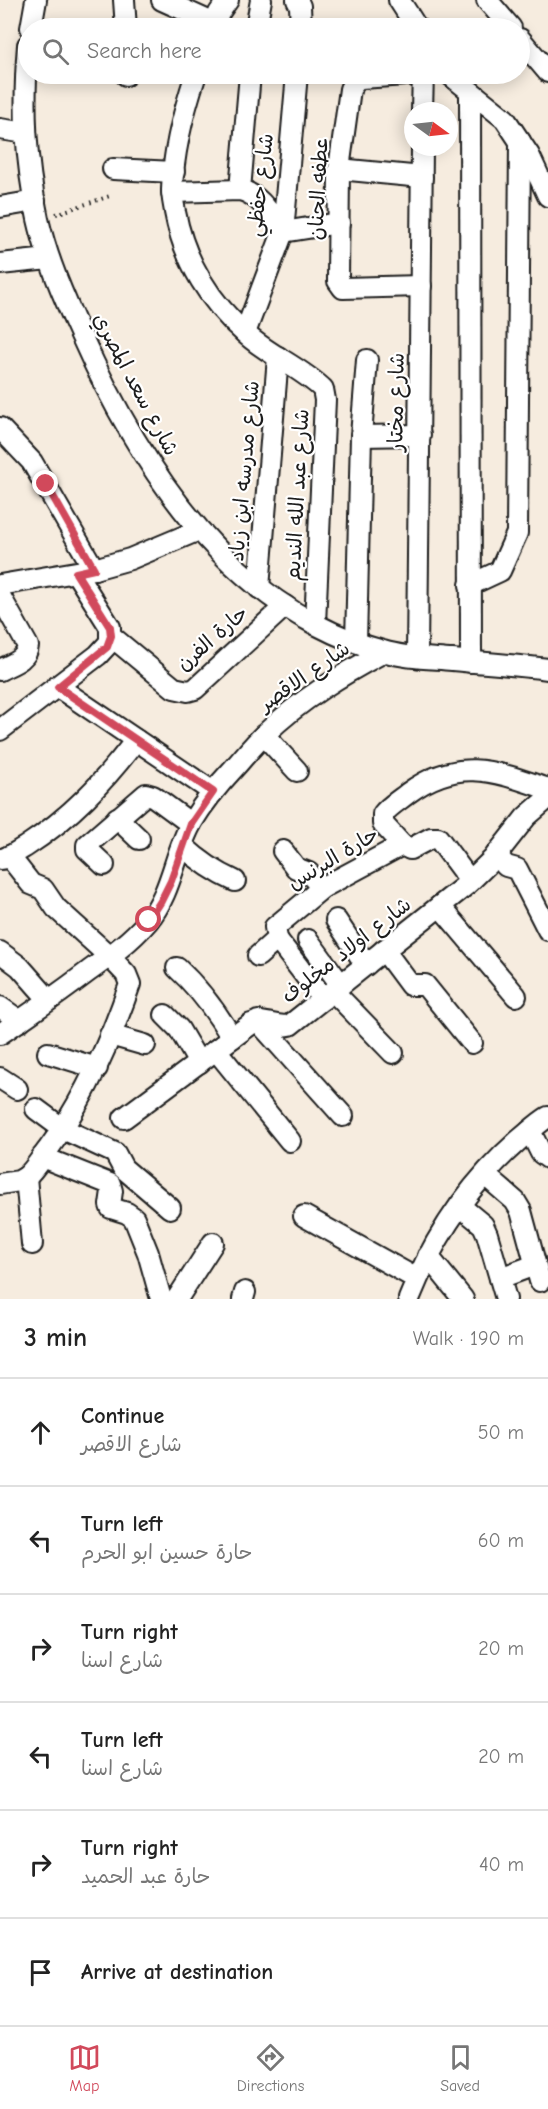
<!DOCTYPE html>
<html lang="en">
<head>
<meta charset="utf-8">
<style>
  :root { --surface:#fff; --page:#f2f2f2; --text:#222; --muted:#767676; --line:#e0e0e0; --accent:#d1495b }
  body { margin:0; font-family:"Comic Neue","Playpen Sans Arabic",sans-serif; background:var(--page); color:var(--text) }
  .compass { position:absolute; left:404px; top:102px; width:54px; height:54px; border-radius:50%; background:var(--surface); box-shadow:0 3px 15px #0003; rotate:105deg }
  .stop { position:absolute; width:18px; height:18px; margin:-14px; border:4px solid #d1495b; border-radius:50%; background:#fff }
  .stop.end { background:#d1495b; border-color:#fff; box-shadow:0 2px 6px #0008 }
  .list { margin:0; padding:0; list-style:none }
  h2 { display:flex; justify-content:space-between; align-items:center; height:78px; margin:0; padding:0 24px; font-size:26px }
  h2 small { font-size:20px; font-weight:400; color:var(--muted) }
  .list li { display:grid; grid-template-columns:39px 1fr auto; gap:18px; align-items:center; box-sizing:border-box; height:108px; padding:0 24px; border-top:2px solid var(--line) }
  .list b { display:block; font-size:22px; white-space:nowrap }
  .list p { margin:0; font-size:20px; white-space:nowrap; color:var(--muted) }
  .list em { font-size:20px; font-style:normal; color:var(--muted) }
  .icon { flex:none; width:33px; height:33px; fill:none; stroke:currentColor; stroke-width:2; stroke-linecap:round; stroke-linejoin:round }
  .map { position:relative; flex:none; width:548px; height:1299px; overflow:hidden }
  .search { position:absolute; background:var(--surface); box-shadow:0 3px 15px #0003; left:18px; right:18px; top:18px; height:66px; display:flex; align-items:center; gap:15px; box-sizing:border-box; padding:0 21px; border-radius:33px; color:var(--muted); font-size:22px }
  .sheet { height:726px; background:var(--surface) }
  nav { display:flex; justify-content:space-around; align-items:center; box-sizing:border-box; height:84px; border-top:2px solid var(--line); background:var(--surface); font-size:16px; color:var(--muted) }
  nav a { display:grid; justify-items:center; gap:3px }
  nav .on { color:var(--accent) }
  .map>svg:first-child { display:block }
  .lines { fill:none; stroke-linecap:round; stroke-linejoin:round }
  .street-casing { stroke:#1c1c1c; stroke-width:24 }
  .path { stroke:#1c1c1c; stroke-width:4; stroke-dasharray:1.5 4.5; stroke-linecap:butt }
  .street { stroke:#fff; stroke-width:20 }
  .route { stroke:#d1495b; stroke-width:8 }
  .labels { text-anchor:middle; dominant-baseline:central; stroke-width:4.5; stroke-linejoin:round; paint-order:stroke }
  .street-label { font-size:21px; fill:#1c1c1c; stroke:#fff }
</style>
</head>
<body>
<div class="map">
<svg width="548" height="1299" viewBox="0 0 548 1299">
  <rect width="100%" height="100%" fill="#f6ecdf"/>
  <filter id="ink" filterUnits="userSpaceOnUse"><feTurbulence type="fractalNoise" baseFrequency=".0167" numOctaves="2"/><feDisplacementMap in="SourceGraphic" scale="12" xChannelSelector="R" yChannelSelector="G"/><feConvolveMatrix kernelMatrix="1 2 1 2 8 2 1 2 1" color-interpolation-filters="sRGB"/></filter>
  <g filter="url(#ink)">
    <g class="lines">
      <defs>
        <g id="street">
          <path d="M124,0L126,28"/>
          <path d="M162,0L215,24"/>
          <path d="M297,0L300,6L301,28"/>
          <path d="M399,0L417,28"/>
          <path d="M487,0L511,28"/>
          <path d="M31,28L36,0"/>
          <path d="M213,28L219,13L228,0"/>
          <path d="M256,28L261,0"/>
          <path d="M520,39L548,72"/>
          <path d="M28,45C23,106 25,158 38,219C47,259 64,298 81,335C130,445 204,566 315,624C336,635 360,645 383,651C405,658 429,658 452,660C484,663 516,665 548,669"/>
          <path d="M196,74C184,110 173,151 172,190C172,197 174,205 175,212C184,261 211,304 248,336C271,356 301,368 323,389L325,400L315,624"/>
          <path d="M421,74L361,78L356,81L350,89L339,169L338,281L343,288L421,286"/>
          <path d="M449,74L505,119L529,155L548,196"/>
          <path d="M126,75V74"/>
          <path d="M470,92L471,662"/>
          <path d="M422,111L423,74"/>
          <path d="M0,129L26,133"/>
          <path d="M113,169L174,172"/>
          <path d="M339,169L422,177"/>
          <path d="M240,190L250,74"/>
          <path d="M172,192L240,190C261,195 271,216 283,232L339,223"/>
          <path d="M0,207L35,201"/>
          <path d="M0,264L49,259"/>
          <path d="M245,333L283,232L297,74"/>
          <path d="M0,428L32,462L94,569"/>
          <path d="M361,436L420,435"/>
          <path d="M0,585L94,569L130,559L199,530"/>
          <path d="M470,585L500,571L517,533L520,141"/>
          <path d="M259,588L278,357"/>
          <path d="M0,596L28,646C27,660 11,664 0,670"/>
          <path d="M111,636L174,688L188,691L195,689L285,606"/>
          <path d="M356,642L361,436L367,360"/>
          <path d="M417,657L422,147"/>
          <path d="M58,687L213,792"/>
          <path d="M0,730L98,655L110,642V627L76,573"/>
          <path d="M264,735L297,771"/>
          <path d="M117,818L139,839"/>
          <path d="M402,845L383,824V814C390,805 400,800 408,793C458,756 495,771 548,789"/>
          <path d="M183,846C199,861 215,872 235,881"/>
          <path d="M283,851L296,868L309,873L322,888"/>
          <path d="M496,855L506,866L517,869L548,930"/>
          <path d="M0,859C9,859 17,851 25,847C70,818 104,782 136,740"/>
          <path d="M104,865L87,849V845L146,794L153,796L191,824"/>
          <path d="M440,906L516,996"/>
          <path d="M336,920L366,965"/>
          <path d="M277,939L323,999"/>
          <path d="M308,940L341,985"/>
          <path d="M384,950L410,985H425L472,1043"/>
          <path d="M0,952L20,967L49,1000"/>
          <path d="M258,956L277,939L275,927L322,888L402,845L410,849L431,838H438L470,881"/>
          <path d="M177,968C200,989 216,1011 232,1038"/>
          <path d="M333,991L393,1053"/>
          <path d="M0,1007L20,1021"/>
          <path d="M165,1015L179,1029L199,1063"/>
          <path d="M258,1021L343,1116"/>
          <path d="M0,1034C30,1014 60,993 89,971C110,956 131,941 148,921C172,892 174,854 192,822C204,802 219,784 234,768C244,757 254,744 265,734C300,700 341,675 384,652"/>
          <path d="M110,1035L145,1045"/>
          <path d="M216,1050L290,1141"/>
          <path d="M48,1053L97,1068"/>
          <path d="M0,1078L17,1089"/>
          <path d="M36,1109L63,1129L115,1153L123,1168L170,1208"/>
          <path d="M124,1118L251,1024C265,1018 276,1029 290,1025L465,886L493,859L526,817L548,798"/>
          <path d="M530,1131L541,1153L548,1158"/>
          <path d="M42,1157L110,1184L112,1191L110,1205L111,1208L127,1213L134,1218L148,1253L161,1299"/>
          <path d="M485,1175L515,1201L521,1211L540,1281"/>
          <path d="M26,1177L32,1244"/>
          <path d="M0,1184L19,1181L26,1177C35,1169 41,1158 49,1148C85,1099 110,1042 130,984L126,974L109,956L56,908L43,889L31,884L9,856"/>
          <path d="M460,1206L483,1225L487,1234L506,1299"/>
          <path d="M304,1216L417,1279"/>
          <path d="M428,1256L463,1299"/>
          <path d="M500,1278L535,1265"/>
          <path d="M177,1299L213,1243"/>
          <path d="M243,1299L245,1292"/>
          <path d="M409,1299C433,1239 470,1183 519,1140C529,1132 538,1123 548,1117"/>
        </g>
      </defs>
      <use href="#street" class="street-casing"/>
      <path class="path" d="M56,214L110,196"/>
      <use href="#street" class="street"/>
    </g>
  </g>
  <g class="lines" filter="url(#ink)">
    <path class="route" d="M46,484L94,569L76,573L110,627L111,636L107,647L58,687L213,792L191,824L171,881L161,901L149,920"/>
  </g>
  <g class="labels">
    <g class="street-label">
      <text transform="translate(260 185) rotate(-83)">شارع حفظي</text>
      <text transform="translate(318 189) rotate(-87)">عطفه الحنان</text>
      <text transform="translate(136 384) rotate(62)">شارع سعد المصري</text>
      <text transform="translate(396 402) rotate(-89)">شارع مختار</text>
      <text transform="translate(244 471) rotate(-85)">شارع مدرسه ابن زياد</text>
      <text transform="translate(297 495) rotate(-87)">شارع عبد الله النديم</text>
      <text transform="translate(212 638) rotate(-41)">حارة الفرن</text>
      <text transform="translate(304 676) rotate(-35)">شارع الاقصر</text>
      <text transform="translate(333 858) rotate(-31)">حارة البرنس</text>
      <text transform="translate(346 950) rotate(-38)">شارع اولاد مخلوف</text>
    </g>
  </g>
</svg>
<svg class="compass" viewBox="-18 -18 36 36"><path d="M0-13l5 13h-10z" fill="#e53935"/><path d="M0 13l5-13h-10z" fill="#767676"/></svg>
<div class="stop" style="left:149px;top:920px"></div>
<div class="stop end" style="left:46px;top:484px"></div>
<div class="search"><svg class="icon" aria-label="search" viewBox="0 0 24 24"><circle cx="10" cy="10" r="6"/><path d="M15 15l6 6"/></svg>Search here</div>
</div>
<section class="sheet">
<h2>3 min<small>Walk · 190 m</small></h2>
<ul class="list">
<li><svg class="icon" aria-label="ahead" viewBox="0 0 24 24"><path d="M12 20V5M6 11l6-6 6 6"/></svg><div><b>Continue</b><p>شارع الاقصر</p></div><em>50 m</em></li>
<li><svg class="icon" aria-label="left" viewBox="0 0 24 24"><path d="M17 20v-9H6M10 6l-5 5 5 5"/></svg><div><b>Turn left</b><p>حارة حسين ابو الحرم</p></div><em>60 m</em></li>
<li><svg class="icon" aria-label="right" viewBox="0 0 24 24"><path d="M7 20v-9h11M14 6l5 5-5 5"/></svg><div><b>Turn right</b><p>شارع اسنا</p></div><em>20 m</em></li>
<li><svg class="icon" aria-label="left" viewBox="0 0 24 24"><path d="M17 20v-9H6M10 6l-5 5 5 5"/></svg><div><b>Turn left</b><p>شارع اسنا</p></div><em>20 m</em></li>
<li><svg class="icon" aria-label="right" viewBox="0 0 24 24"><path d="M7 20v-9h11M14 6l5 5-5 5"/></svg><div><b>Turn right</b><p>حارة عبد الحميد</p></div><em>40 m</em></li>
<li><svg class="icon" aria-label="arrive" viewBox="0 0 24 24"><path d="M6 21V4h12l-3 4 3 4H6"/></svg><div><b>Arrive at destination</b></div></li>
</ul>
</section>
<nav>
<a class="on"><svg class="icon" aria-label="map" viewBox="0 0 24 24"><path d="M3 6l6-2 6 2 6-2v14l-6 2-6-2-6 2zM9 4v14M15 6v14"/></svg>Map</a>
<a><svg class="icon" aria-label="directions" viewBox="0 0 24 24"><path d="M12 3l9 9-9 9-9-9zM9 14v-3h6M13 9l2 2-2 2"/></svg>Directions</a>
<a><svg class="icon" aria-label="saved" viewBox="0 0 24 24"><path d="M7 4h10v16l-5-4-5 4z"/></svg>Saved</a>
</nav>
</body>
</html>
